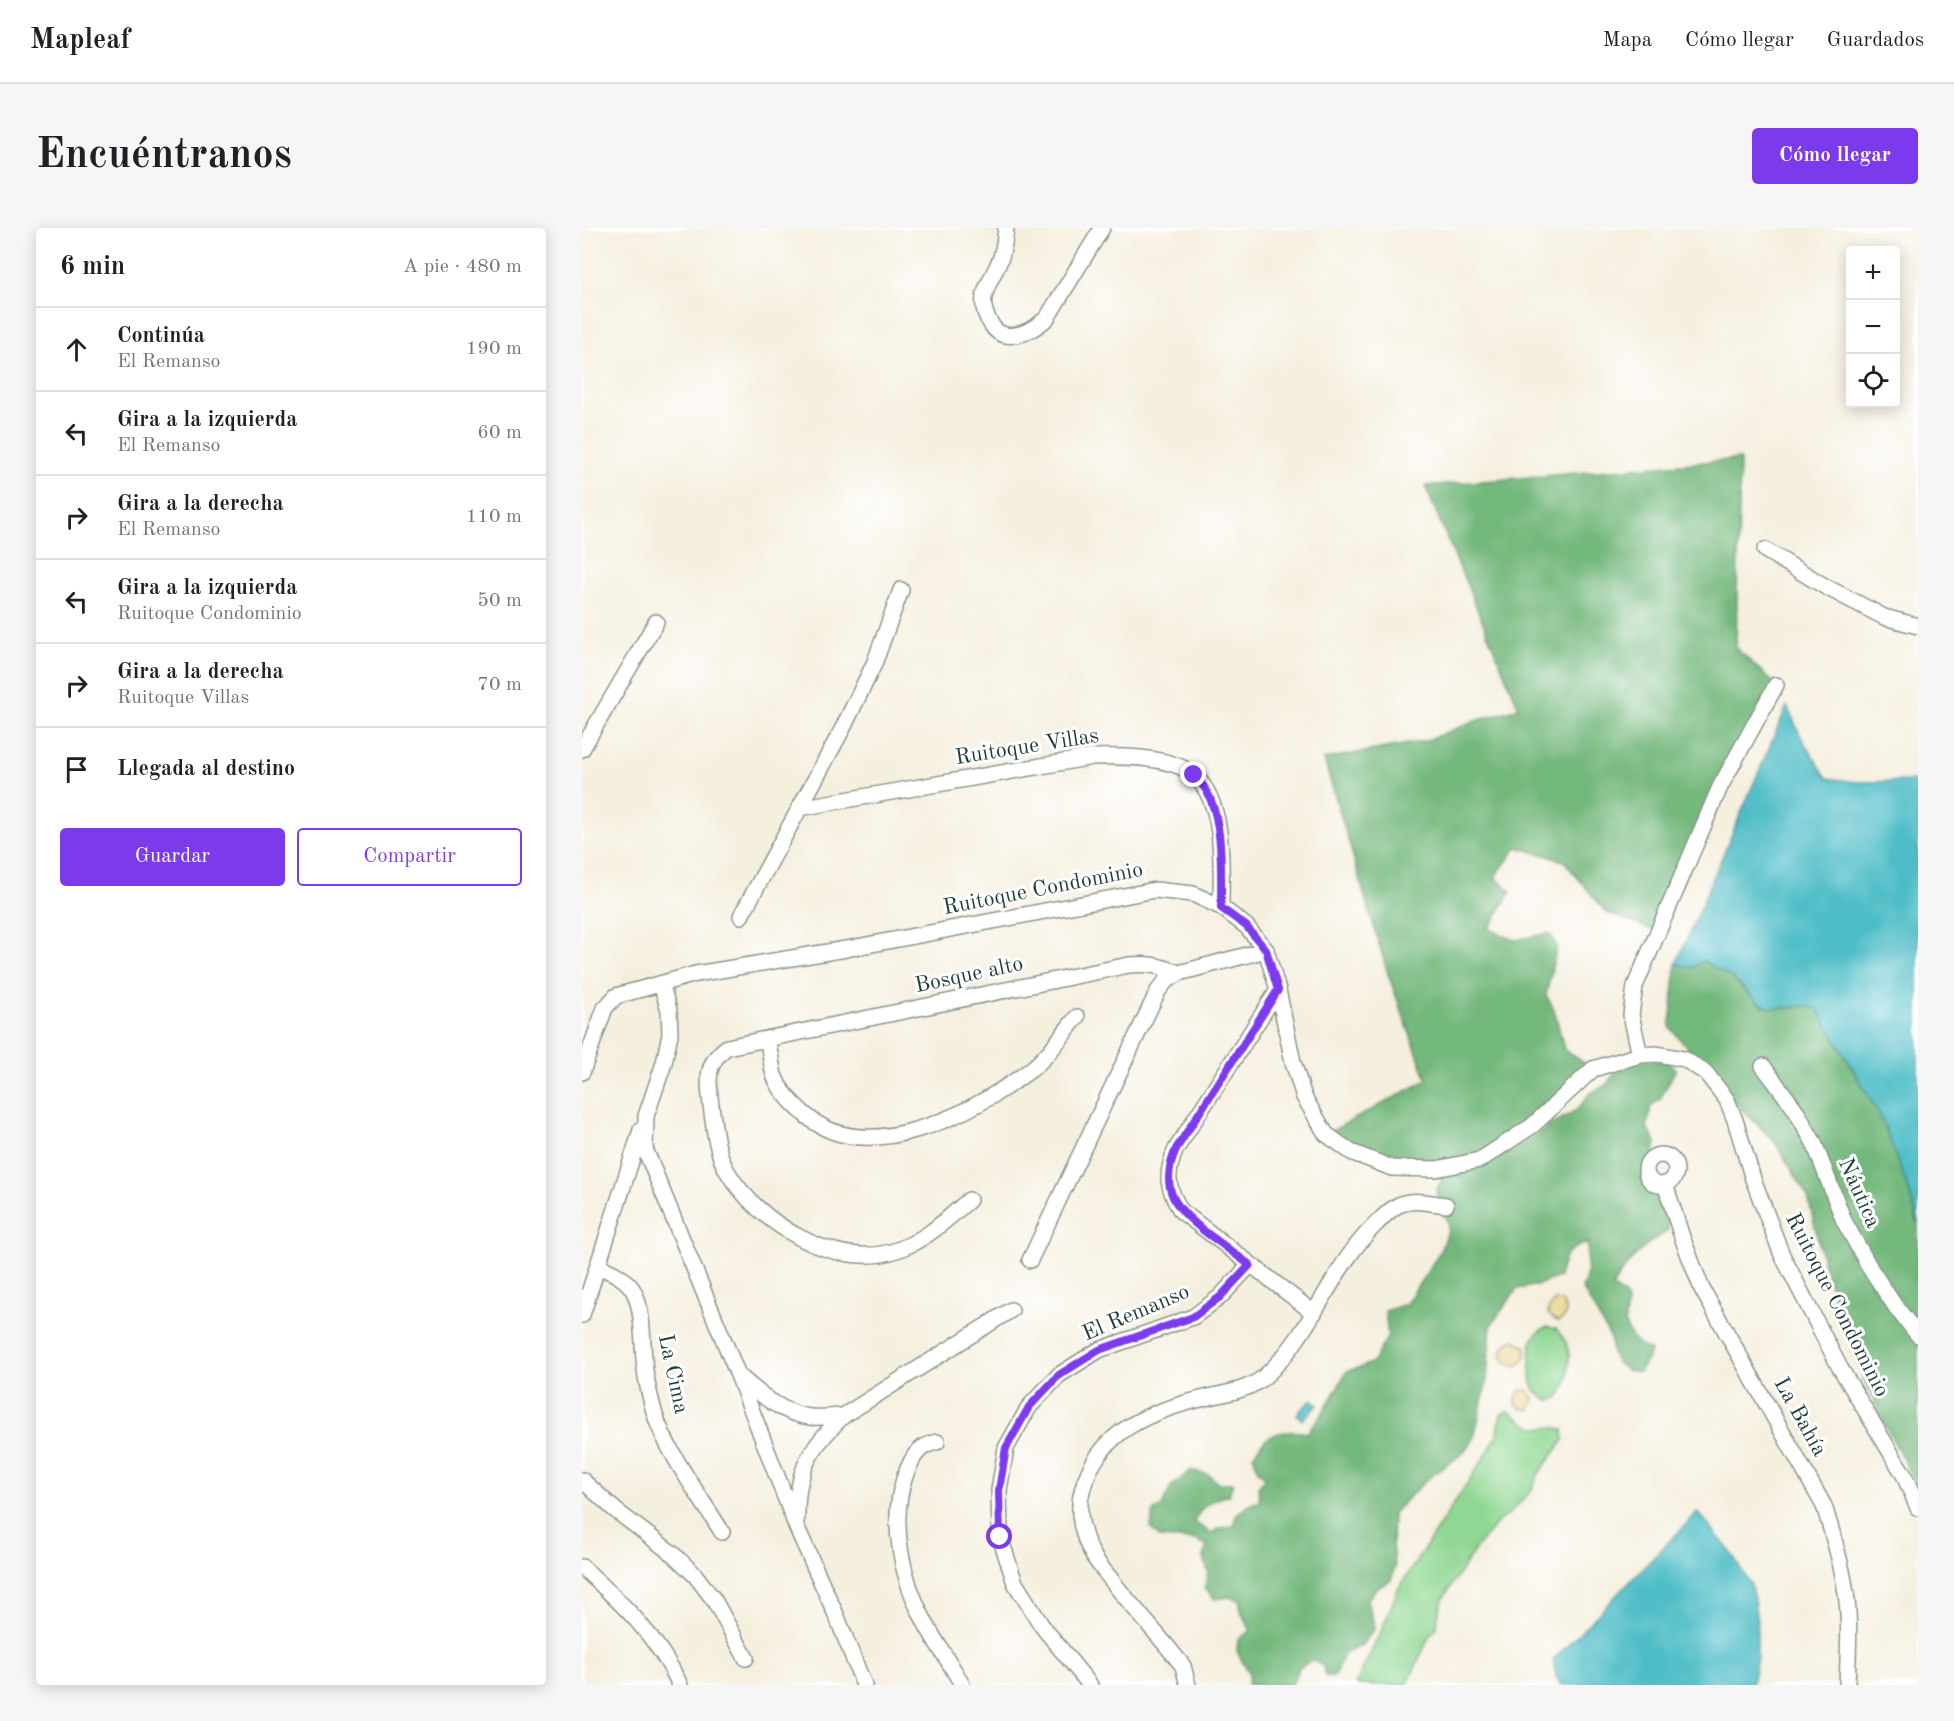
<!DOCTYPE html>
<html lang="es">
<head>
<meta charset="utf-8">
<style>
  :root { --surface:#fff; --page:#f6f6f6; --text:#202124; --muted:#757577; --line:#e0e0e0; --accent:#7c3aed }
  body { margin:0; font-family:"Old Standard TT",serif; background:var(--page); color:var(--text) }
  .controls { position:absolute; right:18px; top:18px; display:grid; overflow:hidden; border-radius:6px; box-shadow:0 3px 15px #0003 }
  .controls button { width:54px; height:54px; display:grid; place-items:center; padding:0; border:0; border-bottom:2px solid var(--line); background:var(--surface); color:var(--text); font:30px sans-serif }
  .stop { position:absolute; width:18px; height:18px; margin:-14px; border:4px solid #7c3aed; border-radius:50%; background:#fff }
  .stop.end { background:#7c3aed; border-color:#fff; box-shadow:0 2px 6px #0008 }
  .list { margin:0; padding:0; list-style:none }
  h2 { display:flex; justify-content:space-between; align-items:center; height:78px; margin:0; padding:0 24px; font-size:26px }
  h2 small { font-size:20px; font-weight:400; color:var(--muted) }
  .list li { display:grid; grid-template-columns:39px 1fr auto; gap:18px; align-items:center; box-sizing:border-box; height:84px; padding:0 24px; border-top:2px solid var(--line) }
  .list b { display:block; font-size:22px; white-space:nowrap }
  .list p { margin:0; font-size:20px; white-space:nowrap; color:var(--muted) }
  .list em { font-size:20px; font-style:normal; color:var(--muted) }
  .actions { display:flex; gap:12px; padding:18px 24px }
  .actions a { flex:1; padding:14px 0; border:2px solid var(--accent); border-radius:6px; text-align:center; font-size:21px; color:var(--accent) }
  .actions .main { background:var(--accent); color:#fff }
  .icon { flex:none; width:33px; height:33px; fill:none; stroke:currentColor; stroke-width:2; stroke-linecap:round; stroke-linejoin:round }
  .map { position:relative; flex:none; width:1336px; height:1457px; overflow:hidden; border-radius:6px }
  header { display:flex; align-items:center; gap:36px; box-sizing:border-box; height:84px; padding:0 30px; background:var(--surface); border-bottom:2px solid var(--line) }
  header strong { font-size:28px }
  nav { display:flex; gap:33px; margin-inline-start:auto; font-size:21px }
  .intro { display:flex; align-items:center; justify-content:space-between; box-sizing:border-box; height:144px; padding:0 36px }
  h1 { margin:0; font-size:42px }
  .button { padding:15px 27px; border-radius:6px; background:var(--accent); color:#fff; font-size:21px; font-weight:700 }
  main { display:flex; gap:36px; padding:0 36px }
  aside { flex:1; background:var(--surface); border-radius:6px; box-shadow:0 3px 15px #0003 }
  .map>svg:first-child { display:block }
  .green { fill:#8fd792; stroke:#578a63; stroke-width:1.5 }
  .forest { fill:#73b87c; stroke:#497a58; stroke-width:1.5 }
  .sand { fill:#eeda9e; stroke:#868c69; stroke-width:1.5 }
  .water { fill:#4fbdc7; stroke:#377d7e; stroke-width:1.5 }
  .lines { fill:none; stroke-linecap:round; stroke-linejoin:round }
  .minor-casing { stroke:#8a9689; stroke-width:18 }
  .minor { stroke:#fff; stroke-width:15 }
  .route { stroke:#7c3aed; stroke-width:8 }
  .labels { text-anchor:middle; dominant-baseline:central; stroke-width:6; stroke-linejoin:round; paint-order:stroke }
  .street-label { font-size:22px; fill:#1f3d34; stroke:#fff }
</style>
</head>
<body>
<header>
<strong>Mapleaf</strong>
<nav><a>Mapa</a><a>Cómo llegar</a><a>Guardados</a></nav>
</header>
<div class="intro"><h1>Encuéntranos</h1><a class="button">Cómo llegar</a></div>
<main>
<aside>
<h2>6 min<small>A pie · 480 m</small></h2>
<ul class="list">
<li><svg class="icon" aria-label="ahead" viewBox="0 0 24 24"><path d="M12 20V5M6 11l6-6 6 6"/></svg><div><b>Continúa</b><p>El Remanso</p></div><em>190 m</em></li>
<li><svg class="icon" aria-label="left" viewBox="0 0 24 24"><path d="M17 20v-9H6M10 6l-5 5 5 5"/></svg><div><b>Gira a la izquierda</b><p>El Remanso</p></div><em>60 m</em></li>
<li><svg class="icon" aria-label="right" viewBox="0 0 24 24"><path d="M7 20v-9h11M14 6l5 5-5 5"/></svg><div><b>Gira a la derecha</b><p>El Remanso</p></div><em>110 m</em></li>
<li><svg class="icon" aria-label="left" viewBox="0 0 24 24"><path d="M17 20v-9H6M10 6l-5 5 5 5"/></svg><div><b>Gira a la izquierda</b><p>Ruitoque Condominio</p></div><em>50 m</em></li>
<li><svg class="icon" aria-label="right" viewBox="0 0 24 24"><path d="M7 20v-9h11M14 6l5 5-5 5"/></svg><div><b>Gira a la derecha</b><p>Ruitoque Villas</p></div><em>70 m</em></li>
<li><svg class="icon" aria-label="arrive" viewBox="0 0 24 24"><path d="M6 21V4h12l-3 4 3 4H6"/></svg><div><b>Llegada al destino</b></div></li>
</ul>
<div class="actions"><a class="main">Guardar</a><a>Compartir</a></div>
</aside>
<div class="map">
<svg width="1336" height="1457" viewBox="0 0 1336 1457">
  <rect width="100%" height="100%" fill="#fff"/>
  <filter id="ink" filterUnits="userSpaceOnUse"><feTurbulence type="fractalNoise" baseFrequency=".0167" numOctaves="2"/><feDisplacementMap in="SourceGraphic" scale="12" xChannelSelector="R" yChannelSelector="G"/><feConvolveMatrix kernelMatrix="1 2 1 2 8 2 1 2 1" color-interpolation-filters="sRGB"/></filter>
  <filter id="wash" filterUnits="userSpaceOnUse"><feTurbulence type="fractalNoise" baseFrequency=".008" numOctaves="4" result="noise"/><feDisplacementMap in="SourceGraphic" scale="24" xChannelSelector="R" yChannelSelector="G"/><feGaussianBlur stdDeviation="1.35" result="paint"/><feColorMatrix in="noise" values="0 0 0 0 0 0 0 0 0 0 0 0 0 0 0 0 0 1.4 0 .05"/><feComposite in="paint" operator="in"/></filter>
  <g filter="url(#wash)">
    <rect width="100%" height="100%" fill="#f5efde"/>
    <g class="green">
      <path d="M966,1099L974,1101C978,1106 983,1111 985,1117C989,1130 987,1159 977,1169C975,1170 971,1172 968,1173C963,1170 956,1167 953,1162C947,1153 947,1120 951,1111C955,1104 959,1101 966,1099Z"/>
      <path d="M927,1183C936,1190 946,1199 957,1200C966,1200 972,1198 981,1201L982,1212L957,1245L950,1262L927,1286L917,1293L893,1321L862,1369L856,1386L855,1400L848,1407L825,1457H773L801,1399L816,1361L909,1219L916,1205L919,1186Z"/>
    </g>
    <g class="forest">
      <path d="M1158,231L1154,420L1194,457L1076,704L1024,684L982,633L935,619L913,649L929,663L907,701L933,712L967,705L975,718L964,767L973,784L982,821L1011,841L898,932L810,940L744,906L845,852L806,746L742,531L843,513L896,492L937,480L843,258Z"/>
      <path d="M1121,733C1132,739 1144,745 1153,753C1163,762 1173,775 1186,779C1202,785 1223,772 1236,782L1299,889L1327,963L1336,995V1259L1306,1203L1283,1154L1245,1050L1226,969L1193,914L1136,857L1088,799L1094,736L1110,740Z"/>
      <path d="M1049,833H1086L1094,841L1078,871L1069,878L1065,900L1074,914L1069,949L1086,979V1003C1061,1016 1044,1035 1030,1059L1043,1067C1047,1079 1044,1079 1043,1090C1043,1105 1055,1118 1068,1122L1066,1130L1057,1144L1044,1142L1034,1134L1030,1125L1028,1109L1000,1060L1004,1051L1006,1015C983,1022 983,1026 977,1049L956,1057L935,1061L909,1097L905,1152L892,1210L880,1226L844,1252L811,1285L810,1317L813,1339L809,1352L794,1361L785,1372L793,1400L780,1417L761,1427L753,1448H743L741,1438L731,1432L716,1440L710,1457H666L667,1446L655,1423L656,1411L669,1403L660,1386L657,1372L647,1369L632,1371L623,1359L626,1344L622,1329L625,1317L614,1312L578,1310L569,1300L571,1284L580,1278L589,1259L609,1242L627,1247L636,1255H651L647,1267C631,1271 618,1278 612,1294L629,1305L638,1300L652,1298L654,1287L667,1277L678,1273L676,1259L684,1250L676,1242L671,1227C675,1222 679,1215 684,1211C695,1203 712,1202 725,1205L740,1186L765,1143L780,1139L791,1134L806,1108L803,1083L824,1076C834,1058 870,1015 866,994C865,990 861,985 859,981C857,976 856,969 854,963L860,951L913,932L927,925L964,900L996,881L1007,866L1024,857L1032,846L1040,843Z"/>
    </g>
    <g class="sand">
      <path d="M974,1072L980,1073C985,1082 987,1089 976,1094L966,1086V1081Z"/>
      <path d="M933,1112L944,1119C946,1127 942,1133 935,1139C926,1138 921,1133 920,1123L927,1113Z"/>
      <path d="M939,1162H946L953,1172L947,1182L938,1180L934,1176L935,1166Z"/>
    </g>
    <g class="water">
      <path d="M1205,478L1220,511L1245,550L1275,554L1336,553V995L1327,963L1299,889L1236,782C1223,772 1202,785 1186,779C1171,774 1162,758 1150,750C1141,744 1131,739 1121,733L1110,740L1094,736Z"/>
      <path d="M730,1171L736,1177L720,1192L715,1186Z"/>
      <path d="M1116,1284L1148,1323L1170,1359L1175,1393V1428L1170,1457H979L974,1448L971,1432Z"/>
    </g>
  </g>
  <g filter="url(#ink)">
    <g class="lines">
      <defs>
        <g id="minor">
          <path d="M424,0C423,11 422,21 418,32C408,56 392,71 409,96C412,101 417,106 423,107C438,110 455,99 465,90L520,0"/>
          <path d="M1183,322L1244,359L1302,389L1336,398"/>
          <path d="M0,521L74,394"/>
          <path d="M217,580L511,529C538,528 592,528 613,548C644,577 639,640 639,679"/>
          <path d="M159,688L261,500L292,436L319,362"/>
          <path d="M79,756L87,782L88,806L82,835L64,888L63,921L156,1147L215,1300L255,1389L282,1457"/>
          <path d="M696,762L594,921C583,946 585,960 599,983L732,1085"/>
          <path d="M185,811C188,822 189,835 192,847C197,861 208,873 219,883C281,944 390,885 447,843C466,829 480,807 495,789"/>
          <path d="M1058,827L1049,787L1053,758L1138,559L1194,457"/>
          <path d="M1181,838L1213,881L1232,915L1262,993L1288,1040L1313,1078L1336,1107"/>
          <path d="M0,844L23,780L34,768L114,746L264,721L573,662L611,666L639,679L664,698L684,722L696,762L711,834L722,869L744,906L769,924L810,940L854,941L898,932L950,898L1011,841L1058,827L1075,826L1102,831L1124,845L1145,872L1153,892L1171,951L1200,1027L1257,1138L1322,1247L1336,1280"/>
          <circle cx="1079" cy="942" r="15"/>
          <path d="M1083,956L1100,1009L1120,1061L1242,1278C1250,1304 1259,1332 1263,1359C1269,1392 1266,1425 1265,1457"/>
          <path d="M387,972C364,992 342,1014 312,1023C252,1042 175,994 145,943C134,924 132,898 129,877C126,852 123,835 145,819L547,737C566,735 579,738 597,745"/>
          <path d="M448,1032L576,763L584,753L597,745L684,722"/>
          <path d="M16,1038C30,1044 45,1050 52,1064C62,1083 60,1120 63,1142C65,1157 69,1173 73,1187C85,1224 119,1270 140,1304"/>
          <path d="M0,1087L59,902"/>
          <path d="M157,1148C177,1165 200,1186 228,1189C239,1190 251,1188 261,1188"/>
          <path d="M355,1214C335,1218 330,1230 323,1248C307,1294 320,1352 343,1394C354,1416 369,1435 380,1457"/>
          <path d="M0,1252L33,1282L91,1326L113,1347L132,1372L164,1430"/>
          <path d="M215,1290C214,1242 228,1220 261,1188L429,1082"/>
          <path d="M0,1339C39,1374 76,1409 98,1457"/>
          <path d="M508,1457L460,1398L433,1355L418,1309L417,1262L424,1220L447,1179L477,1147L517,1122L611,1089L638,1069L668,1037"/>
          <path d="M606,1457L601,1438C580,1411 556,1385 534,1358C527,1348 518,1339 512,1329C501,1310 494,1285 500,1263C516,1201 571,1182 627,1169C645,1165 667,1162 682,1149C730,1107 748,1040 794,996C801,989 810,979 819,976C832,971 850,975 864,977"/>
        </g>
      </defs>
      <use href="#minor" class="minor-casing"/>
      <use href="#minor" class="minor"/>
    </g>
  </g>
  <g class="lines" filter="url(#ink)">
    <path class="route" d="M418,1309L417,1262L424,1220L447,1179L477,1147L517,1122L611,1089L638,1069L668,1037C654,1027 640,1016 626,1006C594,981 576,962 594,921L696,762L684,722L664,698L639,680C639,644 642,594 624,562C621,557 616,552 612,547"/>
  </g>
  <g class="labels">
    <g class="street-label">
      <text transform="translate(445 519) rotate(-9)">Ruitoque Villas</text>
      <text transform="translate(461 661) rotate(-11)">Ruitoque Condominio</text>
      <text transform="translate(387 747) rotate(-12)">Bosque alto</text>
      <text transform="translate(1277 965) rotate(66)">Náutica</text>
      <text transform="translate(1255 1077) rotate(63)">Ruitoque Condominio</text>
      <text transform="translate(554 1085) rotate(-23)">El Remanso</text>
      <text transform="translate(91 1146) rotate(78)">La Cima</text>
      <text transform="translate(1218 1189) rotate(61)">La Bahía</text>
    </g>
  </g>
</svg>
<div class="controls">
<button>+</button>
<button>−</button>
<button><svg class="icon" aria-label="locate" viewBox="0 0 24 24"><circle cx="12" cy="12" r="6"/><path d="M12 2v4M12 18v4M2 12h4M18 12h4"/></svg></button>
</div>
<div class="stop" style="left:418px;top:1309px"></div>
<div class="stop end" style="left:612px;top:547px"></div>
</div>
</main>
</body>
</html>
